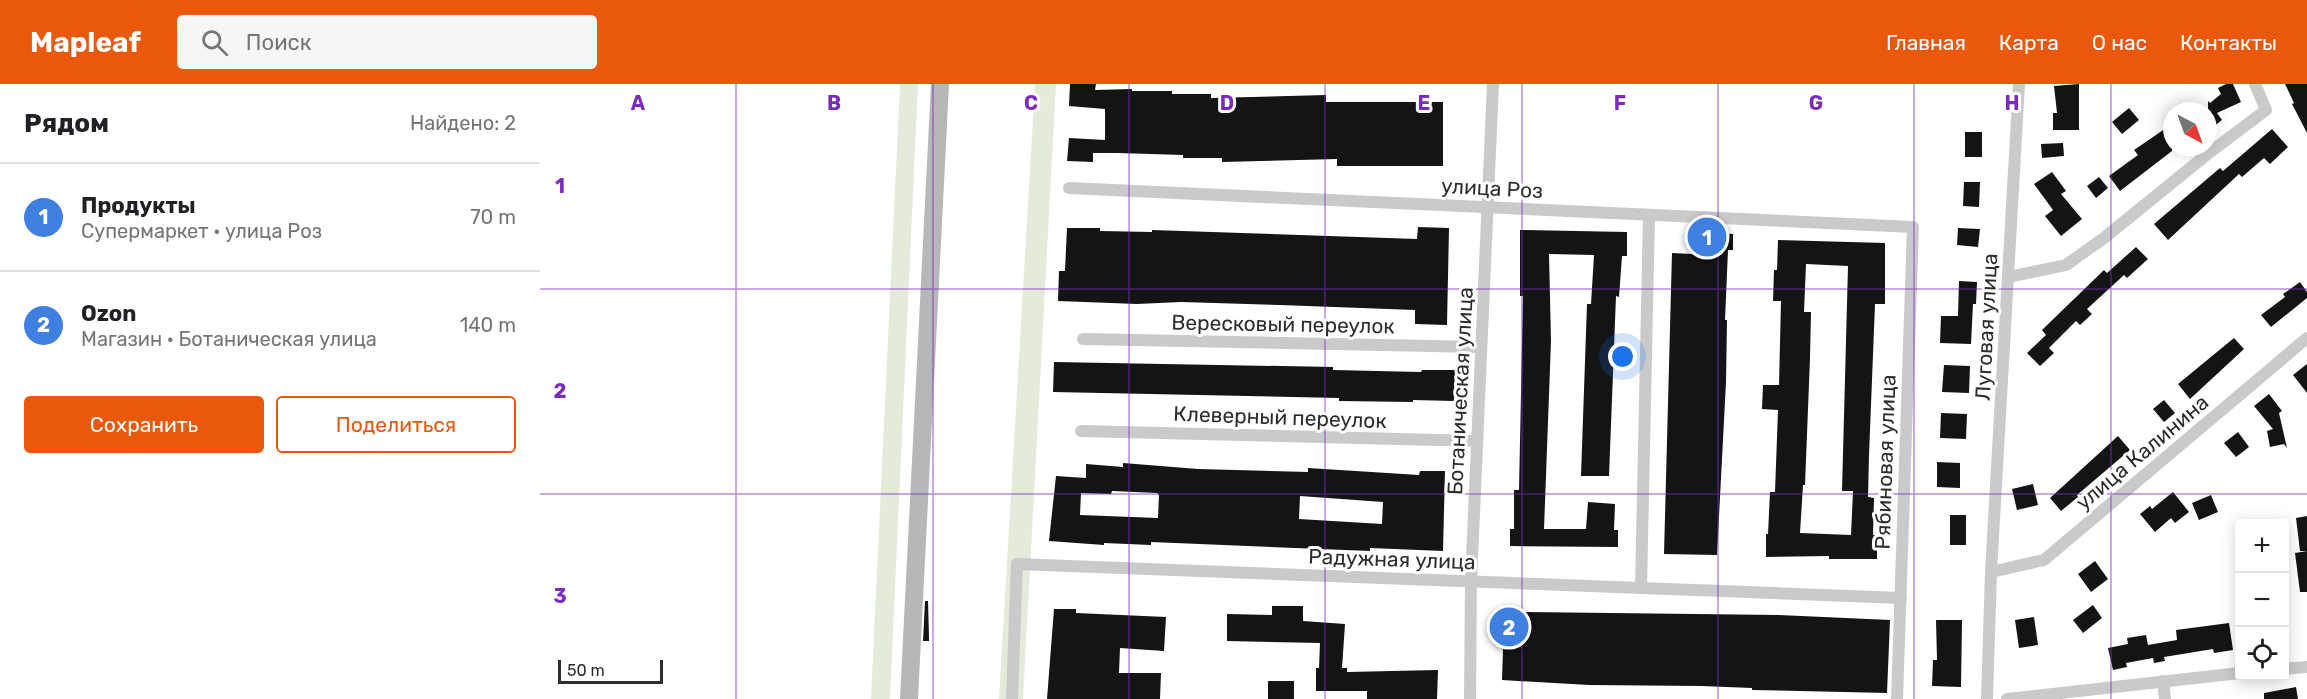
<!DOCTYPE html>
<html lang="ru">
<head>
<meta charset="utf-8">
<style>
  :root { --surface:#fff; --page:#f6f6f6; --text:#202124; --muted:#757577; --line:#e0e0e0; --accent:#ea580c }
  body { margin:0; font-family:Rubik,sans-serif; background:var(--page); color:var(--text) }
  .controls { position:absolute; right:18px; bottom:18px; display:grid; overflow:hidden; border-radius:6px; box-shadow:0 3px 15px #0003 }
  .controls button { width:54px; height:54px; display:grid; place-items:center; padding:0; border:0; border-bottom:2px solid var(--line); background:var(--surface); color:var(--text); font:30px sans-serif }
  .compass { position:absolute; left:1623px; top:18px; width:54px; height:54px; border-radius:50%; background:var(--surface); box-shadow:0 3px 15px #0003; rotate:139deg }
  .scale { position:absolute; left:18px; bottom:15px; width:105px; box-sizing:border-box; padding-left:6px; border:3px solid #2d2d2d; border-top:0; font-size:16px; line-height:21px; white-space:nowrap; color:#2d2d2d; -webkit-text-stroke:4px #fff; paint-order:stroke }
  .you { position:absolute; left:1083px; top:273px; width:21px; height:21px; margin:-15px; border:4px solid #fff; border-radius:50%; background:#1a73e8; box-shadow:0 0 0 9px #1a73e833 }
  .badge { display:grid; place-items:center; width:39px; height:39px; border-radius:50%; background:var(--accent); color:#fff; font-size:20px; font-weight:700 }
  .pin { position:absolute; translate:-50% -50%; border:3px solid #fff; box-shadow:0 2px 6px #0006 }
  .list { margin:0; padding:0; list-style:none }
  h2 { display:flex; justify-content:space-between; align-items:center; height:78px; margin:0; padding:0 24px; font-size:26px }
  h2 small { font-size:20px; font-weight:400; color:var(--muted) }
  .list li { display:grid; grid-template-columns:39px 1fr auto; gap:18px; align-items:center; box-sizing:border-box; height:108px; padding:0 24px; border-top:2px solid var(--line) }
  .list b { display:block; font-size:22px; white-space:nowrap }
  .list p { margin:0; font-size:20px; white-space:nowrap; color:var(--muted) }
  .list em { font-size:20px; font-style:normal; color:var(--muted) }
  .actions { display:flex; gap:12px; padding:18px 24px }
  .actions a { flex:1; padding:14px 0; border:2px solid var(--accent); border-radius:6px; text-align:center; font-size:21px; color:var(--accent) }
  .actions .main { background:var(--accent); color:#fff }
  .icon { flex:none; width:33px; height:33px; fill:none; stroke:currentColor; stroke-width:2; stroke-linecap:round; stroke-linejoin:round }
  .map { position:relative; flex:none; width:1767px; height:615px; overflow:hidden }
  header { display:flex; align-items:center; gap:36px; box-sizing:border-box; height:84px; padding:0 30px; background:var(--accent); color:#fff }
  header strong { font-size:28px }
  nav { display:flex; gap:33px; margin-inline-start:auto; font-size:21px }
  .search { width:420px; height:54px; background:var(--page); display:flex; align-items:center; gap:15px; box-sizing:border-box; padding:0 21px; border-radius:6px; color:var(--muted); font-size:22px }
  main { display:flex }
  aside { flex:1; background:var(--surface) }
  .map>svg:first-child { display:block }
  .green { fill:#e4ebdb }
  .building { fill:#141414; fill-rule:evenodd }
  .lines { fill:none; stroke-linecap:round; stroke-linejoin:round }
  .street { stroke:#cacaca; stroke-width:12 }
  .secondary { stroke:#b7b7b7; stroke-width:18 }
  .grid { fill:none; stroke:#7b2cbf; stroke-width:1.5; stroke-opacity:0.55 }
  .labels { text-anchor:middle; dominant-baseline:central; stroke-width:6; stroke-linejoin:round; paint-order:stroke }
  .street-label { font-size:21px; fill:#2d2d2d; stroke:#fff }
  .grid-label { font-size:20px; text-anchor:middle; font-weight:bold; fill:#7b2cbf; stroke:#fff; stroke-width:6; stroke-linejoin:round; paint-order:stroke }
</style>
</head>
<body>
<header>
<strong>Mapleaf</strong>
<div class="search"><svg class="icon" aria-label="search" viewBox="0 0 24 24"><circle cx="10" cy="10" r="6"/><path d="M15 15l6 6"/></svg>Поиск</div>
<nav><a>Главная</a><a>Карта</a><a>О нас</a><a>Контакты</a></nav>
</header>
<main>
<aside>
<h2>Рядом<small>Найдено: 2</small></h2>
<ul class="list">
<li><span class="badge" style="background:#3f7fe0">1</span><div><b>Продукты</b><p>Супермаркет · улица Роз</p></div><em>70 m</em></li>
<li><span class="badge" style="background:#3f7fe0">2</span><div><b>Ozon</b><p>Магазин · Ботаническая улица</p></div><em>140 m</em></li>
</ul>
<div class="actions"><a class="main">Сохранить</a><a>Поделиться</a></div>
</aside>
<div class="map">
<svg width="1767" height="615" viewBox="0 0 1767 615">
  <rect width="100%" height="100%" fill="#fff"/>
  <g class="green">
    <path d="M360,0H378L350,615H331Z"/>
    <path d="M495,0H516L483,615H459Z"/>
  </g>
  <g class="building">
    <path d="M530,0H556L555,6L592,5V7H632V10H671V14L786,11V18H903V82H797V75L682,78V74H643V71L578,69H553V78L527,77L529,54L565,56V25L529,22Z"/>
    <path d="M1539,0V46H1513V29H1517L1514,2Z"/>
    <path d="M1686,0H1693L1701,18L1677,29L1682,36L1668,47V17L1670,19L1681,10L1678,4Z"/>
    <path d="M1745,0H1767V49L1752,20L1754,19Z"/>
    <path d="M1589,24L1599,36L1582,50L1572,38Z"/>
    <path d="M1632,40V67L1580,107L1569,92L1598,71L1594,66Z"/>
    <path d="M1732,45L1748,63L1730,80L1724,74L1702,93L1699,90L1628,156L1614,140L1680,84L1683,87Z"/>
    <rect x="1425" y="48" width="17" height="25"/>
    <path d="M1523,59L1524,72L1502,74L1501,60Z"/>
    <path d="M1512,88L1526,107L1521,110L1542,135L1521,152L1505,132L1513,126L1494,100Z"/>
    <path d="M1559,93L1568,104L1556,114L1547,102Z"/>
    <path d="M1424,98H1440L1439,123L1423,122Z"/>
    <path d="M878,143L909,144L907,241L875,240V226L740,221L641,218L597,220L518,217L519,187H525L527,144H560V147L612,148V146L877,155Z"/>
    <path d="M1418,144L1440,145L1438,163L1417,161Z"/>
    <path d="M980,146L1087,148V172H1082L1079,213L1076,212L1069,392H1041L1047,220H1051L1054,171L1009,170L1011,257L1004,445H1046L1048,418L1075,420L1074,446H1078V463L970,462V445H974V406H979L983,212H980Z"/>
    <path d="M1152,148L1193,150V166H1188L1185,236H1187L1186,298L1177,471L1124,470L1132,169L1152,170Z"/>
    <path d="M1238,156L1345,159V220H1335L1329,371L1328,413L1334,414L1333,451H1337V475H1289V472L1226,473V450H1228L1230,408H1235L1238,326L1222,325L1223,301H1239L1241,217H1233L1234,186H1237ZM1266,180L1308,182L1302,407H1313L1311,451L1260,449L1263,401H1265L1270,274L1271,228H1264Z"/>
    <path d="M1596,163L1608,175L1587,194L1584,191L1547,225L1552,230L1540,241L1536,237L1509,264L1514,269L1500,282L1487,269L1506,251L1502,246L1564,186L1567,189Z"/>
    <path d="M1419,197L1437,198L1436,220H1433L1431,260L1400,259L1401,232H1418Z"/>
    <path d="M1760,198L1767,208V214L1731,243L1721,231L1745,213L1743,210Z"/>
    <path d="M1694,254L1704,265L1650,315L1638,300Z"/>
    <path d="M514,278L793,283V286L881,288L882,286H915L914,317L873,316V318L799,317V314L513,308Z"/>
    <path d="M1767,280V309L1753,291Z"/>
    <path d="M1404,281L1430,282L1429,309L1402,308Z"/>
    <path d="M1729,310L1742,327L1739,329L1747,364L1744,360L1730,363L1727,347L1733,345L1714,322Z"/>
    <path d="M1624,316L1635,329L1624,338L1613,325Z"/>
    <path d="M1401,329L1427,330L1426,355L1400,354Z"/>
    <path d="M1698,348L1709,363L1696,373L1684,359Z"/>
    <path d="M1578,352L1590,366L1537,411L1538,413L1521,427L1510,414Z"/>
    <path d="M1397,378L1420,379V404L1397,403Z"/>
    <path d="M583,379L658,385L768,388V384L879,391L880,387H905L903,467L830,464V467L611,458V461L564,459V461L509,457L516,392L546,394V380L583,383ZM572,407L617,409L619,411L618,434L540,431L541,409L571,410ZM760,412L843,418L842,440L759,435Z"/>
    <path d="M1493,400L1498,421L1477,426L1472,405Z"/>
    <path d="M1633,408L1649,428L1635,439L1631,434L1615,448L1600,430L1610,422L1612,425Z"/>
    <path d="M1671,411L1678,428L1659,436L1652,419Z"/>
    <rect x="1410" y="431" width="16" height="30"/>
    <path d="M1767,432V467H1760L1756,434Z"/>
    <path d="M1767,467V508H1760L1755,469Z"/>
    <path d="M1555,477L1568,495L1551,508L1538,490Z"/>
    <path d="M385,517H388L389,554V557H383Z"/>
    <path d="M1553,521L1562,534L1543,549L1533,536Z"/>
    <path d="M732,522H763V537L805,540L802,584H807V588L898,586L897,615H827V607H776V584H779L780,559L687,557V530L732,531Z"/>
    <path d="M514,525H536V529L626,533L624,567L580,564L579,589H621L620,615H507Z"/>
    <path d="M986,528L1239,531L1350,536L1347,609L1212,606V604L1161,602L1049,601L962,596L963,565H967V540H986Z"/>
    <path d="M1494,533L1498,561L1479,564L1475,536Z"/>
    <path d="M1396,536H1422L1421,603L1392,602L1393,576H1397Z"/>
    <path d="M1689,539L1693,566L1674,569L1673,565L1624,573L1625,577L1614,579L1613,574L1586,579L1587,583L1573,586L1568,564L1588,560L1587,554L1606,551L1608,561L1637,556L1636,546Z"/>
    <rect x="728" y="597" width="26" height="18"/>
    <path d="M1756,603L1758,615H1724V609Z"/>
  </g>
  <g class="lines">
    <g class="street">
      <path d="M529,104L1373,143L1357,615"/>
      <path d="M1469,193L1526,181L1564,154L1665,72L1726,26L1715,0"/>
      <path d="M543,255L941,263"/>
      <path d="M541,347L937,357"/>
      <path d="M1451,488L1504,476L1767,254"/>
      <path d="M1101,504L1109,131"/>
      <path d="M1744,585L1767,583"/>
      <path d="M1623,597L1625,615"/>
      <path d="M472,615L477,480L1361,514"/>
      <path d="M930,615L931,497L953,0"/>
      <path d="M1447,615L1451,488L1479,0"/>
      <path d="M1467,615L1700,589"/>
    </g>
    <path class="secondary" d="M369,615L400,0"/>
  </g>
  <path class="grid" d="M196,0V615M393,0V615M589,0V615M785,0V615M982,0V615M1178,0V615M1374,0V615M1571,0V615M0,205H1767M0,410H1767"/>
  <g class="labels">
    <g class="street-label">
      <text transform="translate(952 104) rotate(3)">улица Роз</text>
      <text transform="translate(743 240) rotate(1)">Вересковый переулок</text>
      <text transform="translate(1446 243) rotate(-87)">Луговая улица</text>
      <text transform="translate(920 307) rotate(-87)">Ботаническая улица</text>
      <text transform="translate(740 333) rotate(2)">Клеверный переулок</text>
      <text transform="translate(1602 368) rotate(-40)">улица Калинина</text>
      <text transform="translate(1345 378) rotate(-88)">Рябиновая улица</text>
      <text transform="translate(852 475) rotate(2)">Радужная улица</text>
    </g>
  </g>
  <g class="grid-label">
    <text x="98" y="26">A</text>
    <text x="294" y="26">B</text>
    <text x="491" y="26">C</text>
    <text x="687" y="26">D</text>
    <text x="884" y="26">E</text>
    <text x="1080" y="26">F</text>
    <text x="1276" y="26">G</text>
    <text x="1472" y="26">H</text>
    <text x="20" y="109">1</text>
    <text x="20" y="314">2</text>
    <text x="20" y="519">3</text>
  </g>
</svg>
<div class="controls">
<button>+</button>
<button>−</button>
<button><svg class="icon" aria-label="locate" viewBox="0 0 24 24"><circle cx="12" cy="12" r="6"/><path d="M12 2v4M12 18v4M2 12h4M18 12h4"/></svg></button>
</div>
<svg class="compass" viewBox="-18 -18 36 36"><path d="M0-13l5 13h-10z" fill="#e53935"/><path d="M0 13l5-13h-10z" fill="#757577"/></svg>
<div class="scale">50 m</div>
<div class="you"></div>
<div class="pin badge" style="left:1167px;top:153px;background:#3f7fe0">1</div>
<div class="pin badge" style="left:969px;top:543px;background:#3f7fe0">2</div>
</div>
</main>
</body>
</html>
